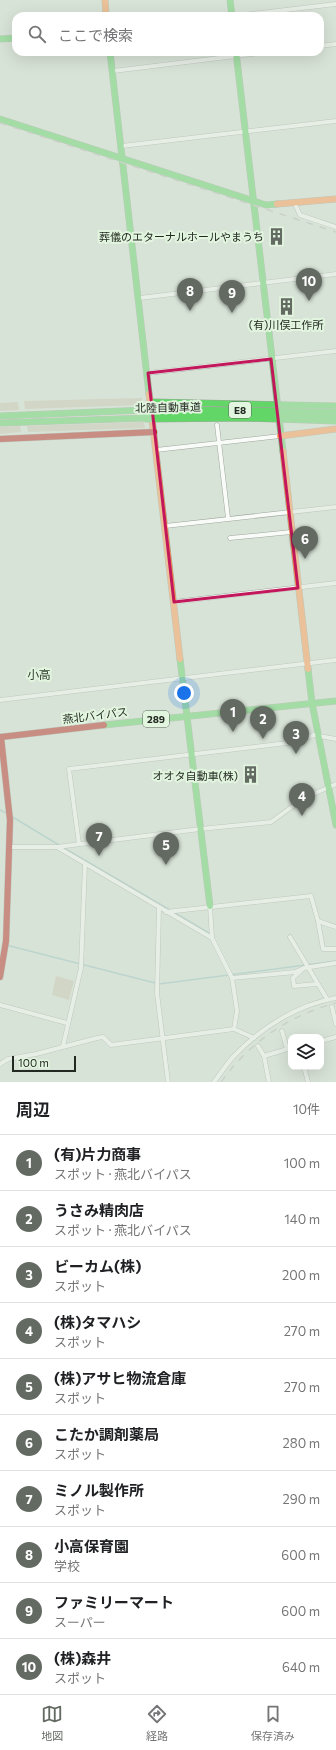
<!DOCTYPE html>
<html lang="ja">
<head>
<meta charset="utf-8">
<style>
  :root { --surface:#fff; --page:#f6f6f6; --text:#202124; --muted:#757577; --line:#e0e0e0; --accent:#626a61 }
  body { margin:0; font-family:Commissioner,"Noto Sans JP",sans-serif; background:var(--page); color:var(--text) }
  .controls { position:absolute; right:12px; bottom:12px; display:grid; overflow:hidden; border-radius:8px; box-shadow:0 4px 16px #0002 }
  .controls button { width:36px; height:36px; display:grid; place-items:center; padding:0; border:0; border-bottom:1px solid var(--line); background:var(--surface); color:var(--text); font:20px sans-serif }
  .scale { position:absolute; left:12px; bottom:10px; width:64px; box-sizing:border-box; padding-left:4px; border:2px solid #222921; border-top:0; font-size:11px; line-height:14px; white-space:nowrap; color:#222921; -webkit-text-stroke:3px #e2f5df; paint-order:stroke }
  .you { position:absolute; left:184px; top:693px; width:14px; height:14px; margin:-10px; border:3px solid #fff; border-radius:50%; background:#1a73e8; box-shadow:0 0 0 6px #1a73e833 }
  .badge { display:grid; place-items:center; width:26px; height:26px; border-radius:50%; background:var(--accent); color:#fff; font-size:13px; font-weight:700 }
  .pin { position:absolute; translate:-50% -33px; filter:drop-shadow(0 1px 2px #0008) }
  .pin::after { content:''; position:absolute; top:21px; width:14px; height:12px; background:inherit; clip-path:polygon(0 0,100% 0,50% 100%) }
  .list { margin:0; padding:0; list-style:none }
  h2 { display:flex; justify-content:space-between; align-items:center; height:52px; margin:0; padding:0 16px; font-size:17px }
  h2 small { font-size:13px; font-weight:400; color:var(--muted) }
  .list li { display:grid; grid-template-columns:26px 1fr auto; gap:12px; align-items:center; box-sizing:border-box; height:56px; padding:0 16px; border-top:1px solid var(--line) }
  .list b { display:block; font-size:15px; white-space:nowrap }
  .list p { margin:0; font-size:13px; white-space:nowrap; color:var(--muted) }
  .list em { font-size:13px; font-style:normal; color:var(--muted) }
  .icon { flex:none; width:22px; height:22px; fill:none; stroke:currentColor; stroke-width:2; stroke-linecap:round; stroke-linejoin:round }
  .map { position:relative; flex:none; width:336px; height:1082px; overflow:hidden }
  .search { position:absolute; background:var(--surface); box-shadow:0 4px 16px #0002; left:12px; right:12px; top:12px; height:44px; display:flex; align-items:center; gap:10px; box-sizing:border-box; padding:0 14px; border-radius:12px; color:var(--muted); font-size:15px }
  .sheet { height:612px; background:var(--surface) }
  nav { display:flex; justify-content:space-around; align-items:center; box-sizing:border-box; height:56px; border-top:1px solid var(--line); background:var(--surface); font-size:11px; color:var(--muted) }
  nav a { display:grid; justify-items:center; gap:2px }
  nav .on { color:var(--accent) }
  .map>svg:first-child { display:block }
  .green { fill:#c9c6b1 }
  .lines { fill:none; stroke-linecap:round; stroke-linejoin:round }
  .stream { stroke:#98c4c3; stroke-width:1.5 }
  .street-casing { stroke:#9ea69d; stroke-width:5 }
  .fast-casing { stroke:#9ea69d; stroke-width:7 }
  .slow-casing { stroke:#9ea69d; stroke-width:7 }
  .jam-casing { stroke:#9ea69d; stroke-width:7 }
  .street { stroke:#f9fbf9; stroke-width:4 }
  .fast { stroke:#63d668; stroke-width:6 }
  .slow { stroke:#ff974d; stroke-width:6 }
  .jam { stroke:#b3261e; stroke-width:6 }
  .rail { stroke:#b8bbb8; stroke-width:1.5; stroke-dasharray:7 7; stroke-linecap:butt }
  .fast-bridge-casing { stroke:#9ea69d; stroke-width:9; stroke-linecap:butt }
  .fast-bridge { stroke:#63d668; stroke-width:8 }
  .marked { fill:none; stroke:#c2185b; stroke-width:3; stroke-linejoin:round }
  .labels { text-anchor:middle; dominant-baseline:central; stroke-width:4; stroke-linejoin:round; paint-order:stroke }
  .shield { fill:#e2f5df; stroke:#5c665a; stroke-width:1 }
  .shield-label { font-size:10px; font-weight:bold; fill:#222921 }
  .poi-label { font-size:11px; fill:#222921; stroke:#e2f5df; text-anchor:end }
  .street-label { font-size:11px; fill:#222921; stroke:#e2f5df }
  .neighbourhood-label { font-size:12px; fill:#354432; stroke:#e2f5df }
</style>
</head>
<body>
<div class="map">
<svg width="336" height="1082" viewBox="0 0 336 1082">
  <rect width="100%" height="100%" fill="#d8e3d7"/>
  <g class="green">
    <path d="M142,398V405L25,409L24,401Z"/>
    <path d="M18,402L19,410L0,411V403Z"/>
    <path d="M144,422L145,428L28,432L27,426Z"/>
    <path d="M20,426L21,432L0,434V427Z"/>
    <path d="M56,976L74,981L69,1000L52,995Z"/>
  </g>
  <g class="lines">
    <g class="stream">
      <path d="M0,810L8,814"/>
      <path d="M11,816L59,845"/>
      <path d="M64,848L170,910"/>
      <path d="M175,913L209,933"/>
      <path d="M6,945L159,984L336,961"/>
    </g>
    <defs>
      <g id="street">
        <path d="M234,16L336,4"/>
        <path d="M320,46L336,44"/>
        <path d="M113,71L268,52"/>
        <path d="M122,146L336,121"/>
        <path d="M295,204L300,215L336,227"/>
        <path d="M140,298L336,274"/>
        <path d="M148,373L336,351"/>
        <path d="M217,425L228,518"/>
        <path d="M156,450L280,436"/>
        <path d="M165,526L336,507"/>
        <path d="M230,538L291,532"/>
        <path d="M174,602L336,583"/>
        <path d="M0,700L336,660"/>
        <path d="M79,844L69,769L295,742L314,735L336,739"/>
        <path d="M9,847H57L200,829L271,822L304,798L336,784"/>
        <path d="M57,847L212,938"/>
        <path d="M210,906L212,938L232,978L237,1011L234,1029"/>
        <path d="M159,908L157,993L168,1082"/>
        <path d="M166,912L311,896L318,921L336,927"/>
        <path d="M318,921L323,949H336"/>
        <path d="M290,937L327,999"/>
        <path d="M304,968L293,978L294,986L317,984"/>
        <path d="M232,978L295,972L304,968L336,963"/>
        <path d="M0,1005L67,1023"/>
        <path d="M332,1007L336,1024"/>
        <path d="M282,1031L287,1049"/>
        <path d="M321,1041L336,1037"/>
        <path d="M63,1046L81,968L85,864"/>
        <path d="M258,1046L264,1056L269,1082"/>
        <path d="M264,1056L291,1048"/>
        <path d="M0,1064L8,1059L36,1054L97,1038L103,1037L111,1045L234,1029L254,1038"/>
        <path d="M304,1067L308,1082"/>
        <path d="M214,1082C221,1073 227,1063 235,1055C262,1027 297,1005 336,998"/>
      </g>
      <g id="fast">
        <path d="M230,0L232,16"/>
        <path d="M0,39L16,38"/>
        <path d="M110,52L149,394"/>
        <path d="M236,52L283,451"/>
        <path d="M0,119L266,205L277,204"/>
        <path d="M152,402L336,406"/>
        <path d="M0,416L145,410"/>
        <path d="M0,423L145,418"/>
        <path d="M180,659L210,906"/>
        <path d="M308,669L312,703L336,825"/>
        <path d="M104,725L336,701"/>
      </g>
      <g id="slow">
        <path d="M105,0L106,16"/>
        <path d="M277,204L336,199"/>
        <path d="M149,394L180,659"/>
        <path d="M280,436L336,429"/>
        <path d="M283,451L308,669"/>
      </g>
      <g id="jam">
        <path d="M0,439L154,432"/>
        <path d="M1,737L104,725"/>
        <path d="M0,977L6,941L10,820L1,737"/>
      </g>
    </defs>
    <use href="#street" class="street-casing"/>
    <use href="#fast" class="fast-casing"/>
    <use href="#slow" class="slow-casing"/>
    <use href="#jam" class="jam-casing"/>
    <use href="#street" class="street"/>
    <use href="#fast" class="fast"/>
    <use href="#slow" class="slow"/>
    <use href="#jam" class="jam"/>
    <g class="rail">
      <path d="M0,123L336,232"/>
      <path d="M221,1082C250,1042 288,1016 336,1003"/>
    </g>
    <defs>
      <g id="fast-bridge">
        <path d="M145,410L336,413"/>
        <path d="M145,418L243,417L336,420"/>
      </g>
    </defs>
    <use href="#fast-bridge" class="fast-bridge-casing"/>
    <use href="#fast-bridge" class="fast-bridge"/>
  </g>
  <path d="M0 0H336V1082H0ZM271,359L298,588L174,602L148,373Z" fill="#d8e3d7" fill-opacity=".55" fill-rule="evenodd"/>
  <path class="marked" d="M271,359L298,588L174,602L148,373Z"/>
  <defs>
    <symbol id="building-bare" viewBox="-9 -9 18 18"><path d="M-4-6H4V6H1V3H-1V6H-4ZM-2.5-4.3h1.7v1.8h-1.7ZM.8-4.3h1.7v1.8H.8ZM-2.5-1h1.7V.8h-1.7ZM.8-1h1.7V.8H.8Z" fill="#626a61" stroke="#e2f5df" stroke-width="2.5" paint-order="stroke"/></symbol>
  </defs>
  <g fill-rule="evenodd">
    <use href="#building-bare" x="264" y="224" width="25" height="25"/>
    <use href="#building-bare" x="274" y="294" width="25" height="25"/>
    <use href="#building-bare" x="238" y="762" width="25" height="25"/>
  </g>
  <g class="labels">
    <g class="shield">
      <rect x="229" y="402" width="22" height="16" rx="3"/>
      <rect x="143" y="711" width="26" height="16" rx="3"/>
    </g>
    <g class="shield-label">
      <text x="240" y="410">E8</text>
      <text x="156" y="719">289</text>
    </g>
    <g class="poi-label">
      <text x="264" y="236">葬儀のエターナルホールやまうち</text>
      <text x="286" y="324" text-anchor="middle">(有)川俣工作所</text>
      <text x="238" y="775">オオタ自動車(株)</text>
    </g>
    <g class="street-label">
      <text transform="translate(168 407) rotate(-1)">北陸自動車道</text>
      <text transform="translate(95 715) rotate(-7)">燕北バイパス</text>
    </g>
    <g class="neighbourhood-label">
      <text x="39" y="674">小高</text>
    </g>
  </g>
</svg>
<div class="controls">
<button><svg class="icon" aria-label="layers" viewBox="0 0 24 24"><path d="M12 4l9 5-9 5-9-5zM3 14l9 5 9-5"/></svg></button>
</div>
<div class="scale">100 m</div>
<div class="you"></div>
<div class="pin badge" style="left:233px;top:732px">1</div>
<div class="pin badge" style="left:263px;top:739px">2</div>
<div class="pin badge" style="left:296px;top:754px">3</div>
<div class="pin badge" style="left:302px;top:816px">4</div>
<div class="pin badge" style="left:166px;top:865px">5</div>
<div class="pin badge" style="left:305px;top:559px">6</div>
<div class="pin badge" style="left:99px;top:856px">7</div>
<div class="pin badge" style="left:190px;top:311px">8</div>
<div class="pin badge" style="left:232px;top:313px">9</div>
<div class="pin badge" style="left:309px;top:301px">10</div>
<div class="search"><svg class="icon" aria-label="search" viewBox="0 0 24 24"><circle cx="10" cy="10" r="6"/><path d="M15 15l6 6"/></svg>ここで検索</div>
</div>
<section class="sheet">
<h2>周辺<small>10件</small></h2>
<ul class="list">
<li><span class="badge">1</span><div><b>(有)片力商事</b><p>スポット · 燕北バイパス</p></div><em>100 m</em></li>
<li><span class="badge">2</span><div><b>うさみ精肉店</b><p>スポット · 燕北バイパス</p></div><em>140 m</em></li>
<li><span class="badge">3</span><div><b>ビーカム(株)</b><p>スポット</p></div><em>200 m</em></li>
<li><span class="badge">4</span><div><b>(株)タマハシ</b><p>スポット</p></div><em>270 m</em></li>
<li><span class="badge">5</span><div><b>(株)アサヒ物流倉庫</b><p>スポット</p></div><em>270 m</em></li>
<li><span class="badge">6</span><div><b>こたか調剤薬局</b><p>スポット</p></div><em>280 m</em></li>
<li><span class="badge">7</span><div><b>ミノル製作所</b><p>スポット</p></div><em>290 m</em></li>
<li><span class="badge">8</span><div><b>小高保育園</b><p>学校</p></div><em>600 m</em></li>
<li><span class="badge">9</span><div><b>ファミリーマート</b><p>スーパー</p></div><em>600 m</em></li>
<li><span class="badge">10</span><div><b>(株)森井</b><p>スポット</p></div><em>640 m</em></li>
</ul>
</section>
<nav>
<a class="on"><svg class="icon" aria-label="map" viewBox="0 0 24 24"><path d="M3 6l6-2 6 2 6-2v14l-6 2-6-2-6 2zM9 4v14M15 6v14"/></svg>地図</a>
<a><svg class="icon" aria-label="directions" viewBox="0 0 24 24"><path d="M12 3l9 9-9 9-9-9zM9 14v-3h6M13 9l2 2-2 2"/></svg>経路</a>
<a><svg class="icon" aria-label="saved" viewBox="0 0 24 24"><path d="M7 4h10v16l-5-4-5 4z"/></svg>保存済み</a>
</nav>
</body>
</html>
